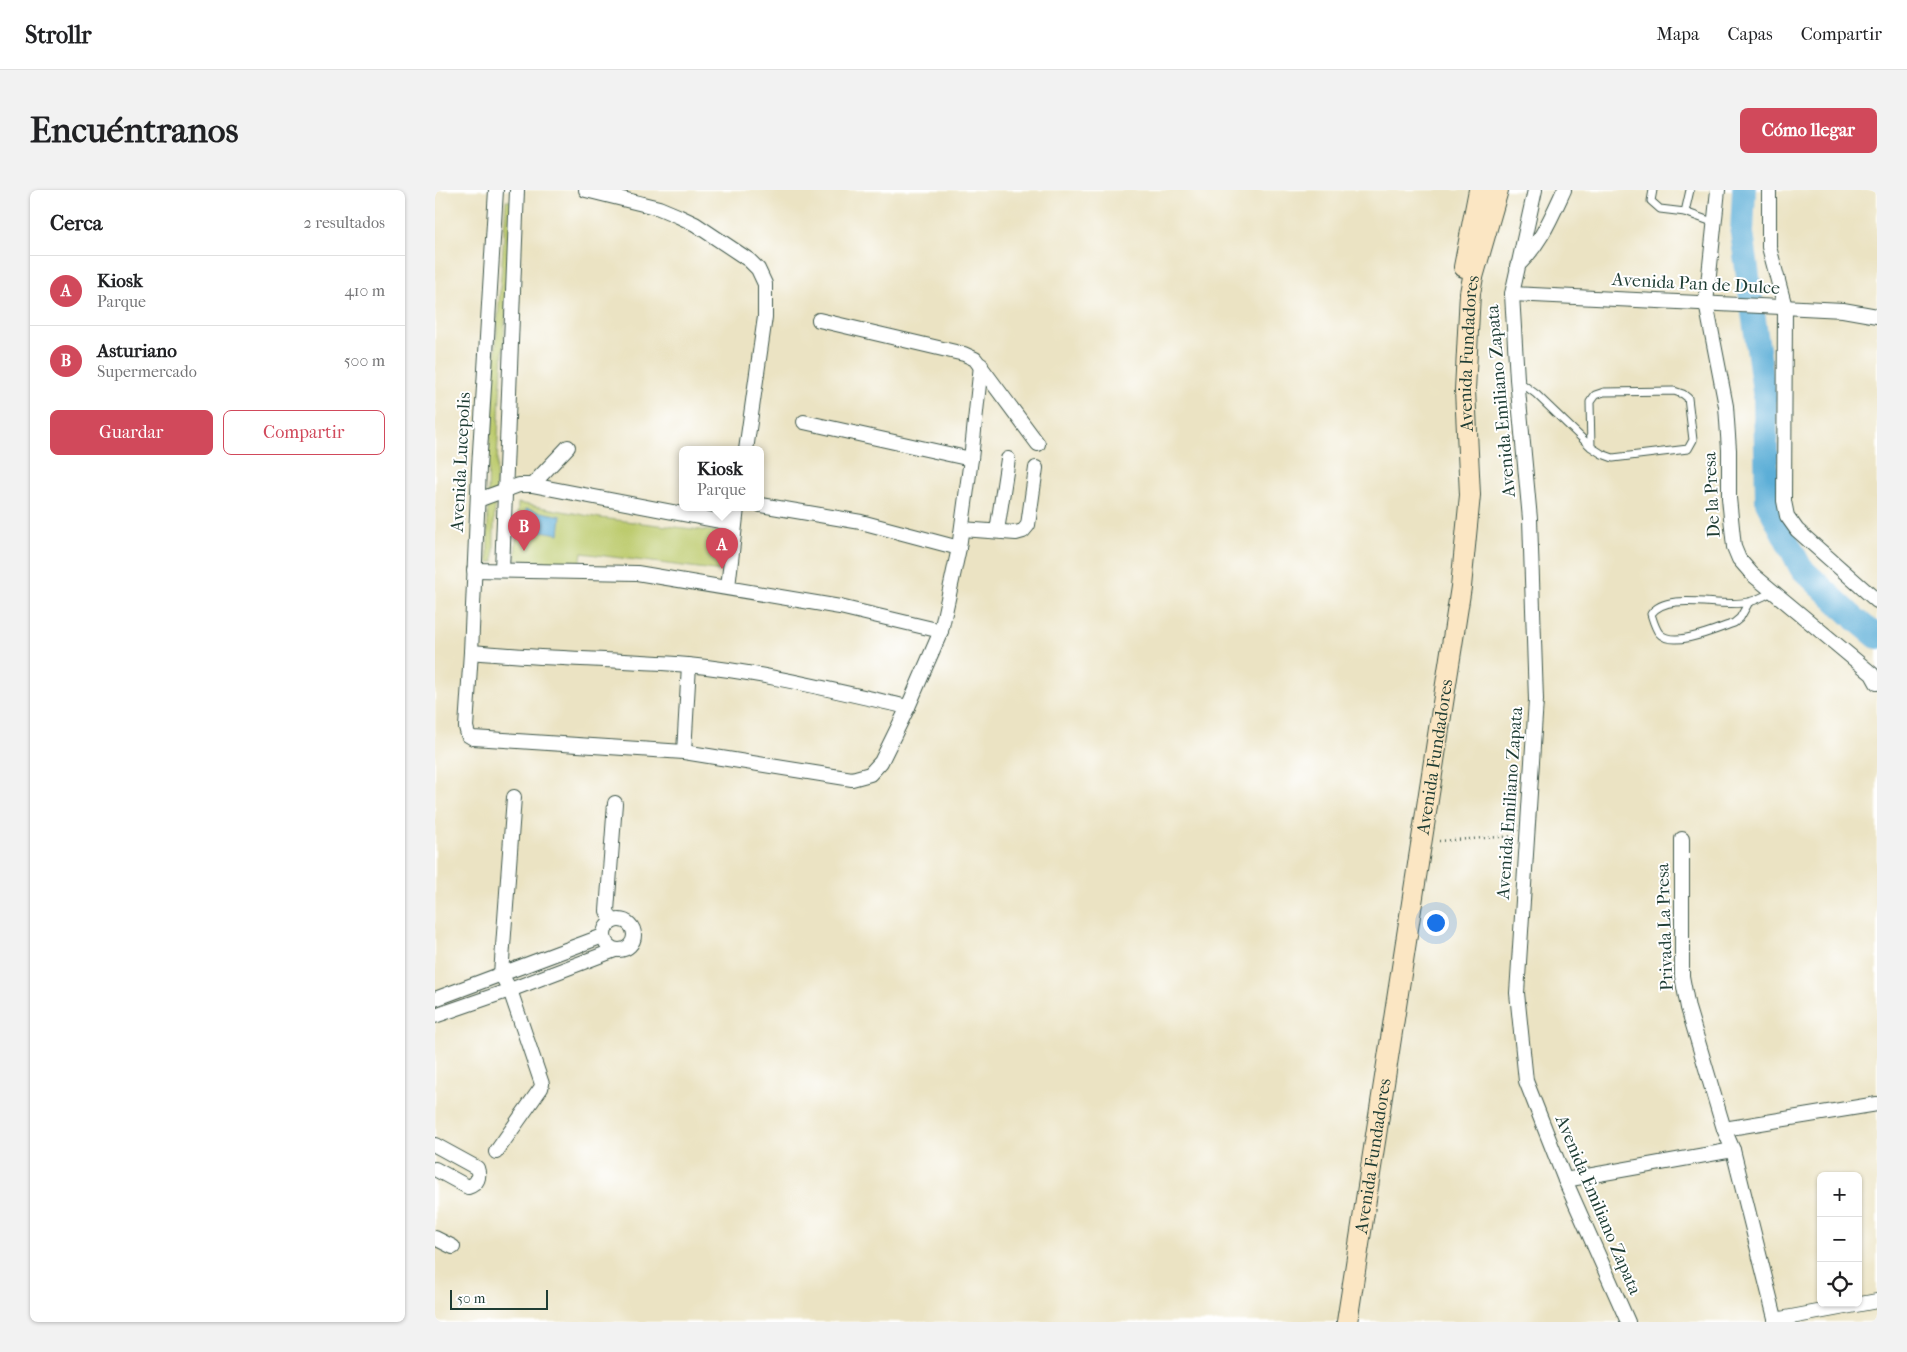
<!DOCTYPE html>
<html lang="es">
<head>
<meta charset="utf-8">
<style>
  :root { --surface:#fff; --page:#f2f2f2; --text:#202124; --muted:#757577; --line:#e0e0e0; --accent:#d1495b }
  body { margin:0; font-family:"IM FELL French Canon",serif; background:var(--page); color:var(--text) }
  .controls { position:absolute; right:15px; bottom:15px; display:grid; overflow:hidden; border-radius:8px; box-shadow:0 1px 4px #0004 }
  .controls button { width:45px; height:45px; display:grid; place-items:center; padding:0; border:0; border-bottom:1px solid var(--line); background:var(--surface); color:var(--text); font:25px sans-serif }
  .scale { position:absolute; left:15px; bottom:12px; width:98px; box-sizing:border-box; padding-left:5px; border:2px solid #1f3d34; border-top:0; font-size:14px; line-height:18px; white-space:nowrap; color:#1f3d34; -webkit-text-stroke:4px #fff; paint-order:stroke }
  .you { position:absolute; left:1000px; top:732px; width:18px; height:18px; margin:-12px; border:4px solid #fff; border-radius:50%; background:#1a73e8; box-shadow:0 0 0 8px #1a73e833 }
  .badge { display:grid; place-items:center; width:32px; height:32px; border-radius:50%; background:var(--accent); color:#fff; font-size:16px; font-weight:700 }
  .pin { position:absolute; translate:-50% -41px; filter:drop-shadow(0 1px 2px #0008) }
  .pin::after { content:''; position:absolute; top:26px; width:18px; height:15px; background:inherit; clip-path:polygon(0 0,100% 0,50% 100%) }
  .popup { position:absolute; left:244px; top:256px; width:85px; height:65px; box-sizing:border-box; display:grid; place-content:center; border-radius:8px; background:var(--surface); filter:drop-shadow(0 1px 4px #0005); font-size:16px; white-space:nowrap; color:var(--muted) }
  .popup b { font-size:19px; color:var(--text) }
  .popup::after { content:''; position:absolute; left:50%; top:100%; margin-left:-10px; border:10px solid transparent; border-top-color:var(--surface) }
  .list { margin:0; padding:0; list-style:none }
  h2 { display:flex; justify-content:space-between; align-items:center; height:65px; margin:0; padding:0 20px; font-size:21px }
  h2 small { font-size:16px; font-weight:400; color:var(--muted) }
  .list li { display:grid; grid-template-columns:32px 1fr auto; gap:15px; align-items:center; box-sizing:border-box; height:70px; padding:0 20px; border-top:1px solid var(--line) }
  .list b { display:block; font-size:19px; white-space:nowrap }
  .list p { margin:0; font-size:16px; white-space:nowrap; color:var(--muted) }
  .list em { font-size:16px; font-style:normal; color:var(--muted) }
  .actions { display:flex; gap:10px; padding:15px 20px }
  .actions a { flex:1; padding:11px 0; border:1px solid var(--accent); border-radius:8px; text-align:center; font-size:18px; color:var(--accent) }
  .actions .main { background:var(--accent); color:#fff }
  .icon { flex:none; width:28px; height:28px; fill:none; stroke:currentColor; stroke-width:2; stroke-linecap:round; stroke-linejoin:round }
  .map { position:relative; flex:none; width:1442px; height:1132px; overflow:hidden; border-radius:8px }
  header { display:flex; align-items:center; gap:30px; box-sizing:border-box; height:70px; padding:0 25px; background:var(--surface); border-bottom:1px solid var(--line) }
  header strong { font-size:24px }
  nav { display:flex; gap:28px; margin-inline-start:auto; font-size:18px }
  .intro { display:flex; align-items:center; justify-content:space-between; box-sizing:border-box; height:120px; padding:0 30px }
  h1 { margin:0; font-size:35px }
  .button { padding:12px 22px; border-radius:8px; background:var(--accent); color:#fff; font-size:18px; font-weight:700 }
  main { display:flex; gap:30px; padding:0 30px }
  aside { flex:1; background:var(--surface); border-radius:8px; box-shadow:0 1px 4px #0004 }
  .map>svg:first-child { display:block }
  .green { fill:#bcca6c; stroke:#6e8450 }
  .water { fill:#5caed7; stroke:#3e7686 }
  .lines { fill:none; stroke-linecap:round; stroke-linejoin:round }
  .river { stroke:#5caed7; stroke-width:24 }
  .lane-casing { stroke:#3e5649; stroke-width:9 }
  .street-casing { stroke:#3e5649; stroke-width:16 }
  .secondary-casing { stroke:#3e5649; stroke-width:22 }
  .path { stroke:#3e5649; stroke-width:2.5; stroke-dasharray:1 4; stroke-linecap:butt }
  .lane { stroke:#fff; stroke-width:7 }
  .street { stroke:#fff; stroke-width:14 }
  .secondary { stroke:#fbe6c3; stroke-width:20 }
  .labels { text-anchor:middle; dominant-baseline:central; stroke-width:4; stroke-linejoin:round; paint-order:stroke }
  .street-label { font-size:18px; fill:#1f3d34; stroke:#fff }
</style>
</head>
<body>
<header>
<strong>Strollr</strong>
<nav><a>Mapa</a><a>Capas</a><a>Compartir</a></nav>
</header>
<div class="intro"><h1>Encuéntranos</h1><a class="button">Cómo llegar</a></div>
<main>
<aside>
<h2>Cerca<small>2 resultados</small></h2>
<ul class="list">
<li><span class="badge">A</span><div><b>Kiosk</b><p>Parque</p></div><em>410 m</em></li>
<li><span class="badge">B</span><div><b>Asturiano</b><p>Supermercado</p></div><em>500 m</em></li>
</ul>
<div class="actions"><a class="main">Guardar</a><a>Compartir</a></div>
</aside>
<div class="map">
<svg width="1442" height="1132" viewBox="0 0 1442 1132">
  <rect width="100%" height="100%" fill="#fff"/>
  <filter id="ink" filterUnits="userSpaceOnUse"><feTurbulence type="fractalNoise" baseFrequency=".02" numOctaves="2"/><feDisplacementMap in="SourceGraphic" scale="10" xChannelSelector="R" yChannelSelector="G"/><feConvolveMatrix kernelMatrix="1 2 1 2 8 2 1 2 1" color-interpolation-filters="sRGB"/></filter>
  <filter id="wash" filterUnits="userSpaceOnUse"><feTurbulence type="fractalNoise" baseFrequency=".0096" numOctaves="4" result="noise"/><feDisplacementMap in="SourceGraphic" scale="20" xChannelSelector="R" yChannelSelector="G"/><feGaussianBlur stdDeviation="1.12" result="paint"/><feColorMatrix in="noise" values="0 0 0 0 0 0 0 0 0 0 0 0 0 0 0 0 0 1.4 0 .05"/><feComposite in="paint" operator="in"/></filter>
  <g filter="url(#wash)">
    <rect width="100%" height="100%" fill="#ebe3c3"/>
    <g class="green">
      <path d="M71,11H79L65,205L59,337V372H53C50,251 64,131 71,11Z"/>
      <path d="M83,313L165,328L291,343L287,381L147,363L145,374L80,370Z"/>
    </g>
    <path class="water" d="M91,319L126,326L124,344L89,338Z"/>
    <g class="lines">
      <path class="river" d="M1309,0L1307,43L1330,209L1332,312L1366,378L1418,427L1442,447"/>
    </g>
  </g>
  <g filter="url(#ink)">
    <g class="lines">
      <defs>
        <g id="lane">
          <path d="M1218,0L1216,11L1225,19L1250,22L1280,33"/>
          <path d="M1250,22L1255,0"/>
          <path d="M1082,190L1101,204L1156,257L1167,264L1178,268L1253,259L1258,250L1253,208L1248,204L1239,201L1169,202L1160,205L1155,212L1156,257"/>
          <path d="M1314,412L1305,428L1299,433C1282,439 1237,459 1224,443C1220,438 1218,430 1216,424C1233,400 1287,419 1313,412C1321,411 1330,405 1338,402"/>
        </g>
        <g id="street">
          <path d="M61,0L44,278L36,462L31,537L33,545L38,548L249,562L417,589L435,584L446,572L473,517L506,441L524,358L536,269L546,175"/>
          <path d="M151,0L224,18L243,26L260,34L314,70L323,79L330,94V127L311,260"/>
          <path d="M1100,0L1077,104L1082,189L1095,329L1101,510L1082,803L1091,891L1130,990L1193,1132"/>
          <path d="M1283,0L1271,113L1291,216L1294,260V308L1299,357L1304,369L1317,384L1437,484L1442,493"/>
          <path d="M1334,0V57L1350,117L1349,311L1352,326L1362,340L1442,411"/>
          <path d="M1082,76C1105,55 1116,28 1129,0"/>
          <path d="M1077,104L1408,120L1442,126"/>
          <path d="M384,130L529,164L540,169L603,254"/>
          <path d="M369,232L536,269"/>
          <path d="M97,295L133,257"/>
          <path d="M43,310L84,295H97L300,334"/>
          <path d="M326,315L426,332L524,358"/>
          <path d="M527,339L581,343L588,341L593,335L601,278"/>
          <path d="M562,341L573,269"/>
          <path d="M39,380L202,383L405,417L506,441"/>
          <path d="M67,380L82,0"/>
          <path d="M293,397L302,318"/>
          <path d="M36,462C108,469 180,469 253,475C327,482 400,501 473,517"/>
          <path d="M249,562L254,475"/>
          <path d="M1247,649V786L1253,818L1289,939L1298,960L1341,1132"/>
          <circle cx="184" cy="745" r="15"/>
          <path d="M177,732L172,721L180,613"/>
          <path d="M0,809L168,746"/>
          <path d="M0,826L75,800L180,760"/>
          <path d="M1289,939L1442,914"/>
          <path d="M0,955L42,978C45,987 43,994 33,997L0,979"/>
          <path d="M61,962L106,898L107,894L75,800L66,784L79,607"/>
          <path d="M1130,990L1298,960"/>
          <path d="M0,1048L18,1057"/>
          <path d="M1340,1130L1442,1111"/>
        </g>
        <g id="secondary">
          <path d="M1029,77L1044,0"/>
          <path id="s1" d="M912,1132L1026,397L1035,305L1030,200L1035,103L1038,87L1063,0"/>
        </g>
      </defs>
      <use href="#lane" class="lane-casing"/>
      <use href="#street" class="street-casing"/>
      <use href="#secondary" class="secondary-casing"/>
      <path class="path" d="M1004,651L1080,646"/>
      <use href="#lane" class="lane"/>
      <use href="#street" class="street"/>
      <use href="#secondary" class="secondary"/>
    </g>
  </g>
  <g class="labels">
    <g class="street-label">
      <text transform="translate(1261 94) rotate(3)">Avenida Pan de Dulce</text>
      <text stroke="none"><textPath href="#s1" startOffset="978">Avenida Fundadores</textPath></text>
      <text transform="translate(1066 211) rotate(-95)">Avenida Emiliano Zapata</text>
      <text transform="translate(26 272) rotate(-87)">Avenida Lucepolis</text>
      <text transform="translate(1277 305) rotate(-93)">De la Presa</text>
      <text stroke="none"><textPath href="#s1" startOffset="572">Avenida Fundadores</textPath></text>
      <text transform="translate(1075 613) rotate(-86)">Avenida Emiliano Zapata</text>
      <text transform="translate(1230 737) rotate(-92)">Privada La Presa</text>
      <text stroke="none"><textPath href="#s1" startOffset="168">Avenida Fundadores</textPath></text>
      <text transform="translate(1163 1015) rotate(67)">Avenida Emiliano Zapata</text>
    </g>
  </g>
</svg>
<div class="controls">
<button>+</button>
<button>−</button>
<button><svg class="icon" aria-label="locate" viewBox="0 0 24 24"><circle cx="12" cy="12" r="6"/><path d="M12 2v4M12 18v4M2 12h4M18 12h4"/></svg></button>
</div>
<div class="scale">50 m</div>
<div class="you"></div>
<div class="pin badge" style="left:287px;top:379px">A</div>
<div class="popup"><b>Kiosk</b>Parque</div>
<div class="pin badge" style="left:89px;top:361px">B</div>
</div>
</main>
</body>
</html>
